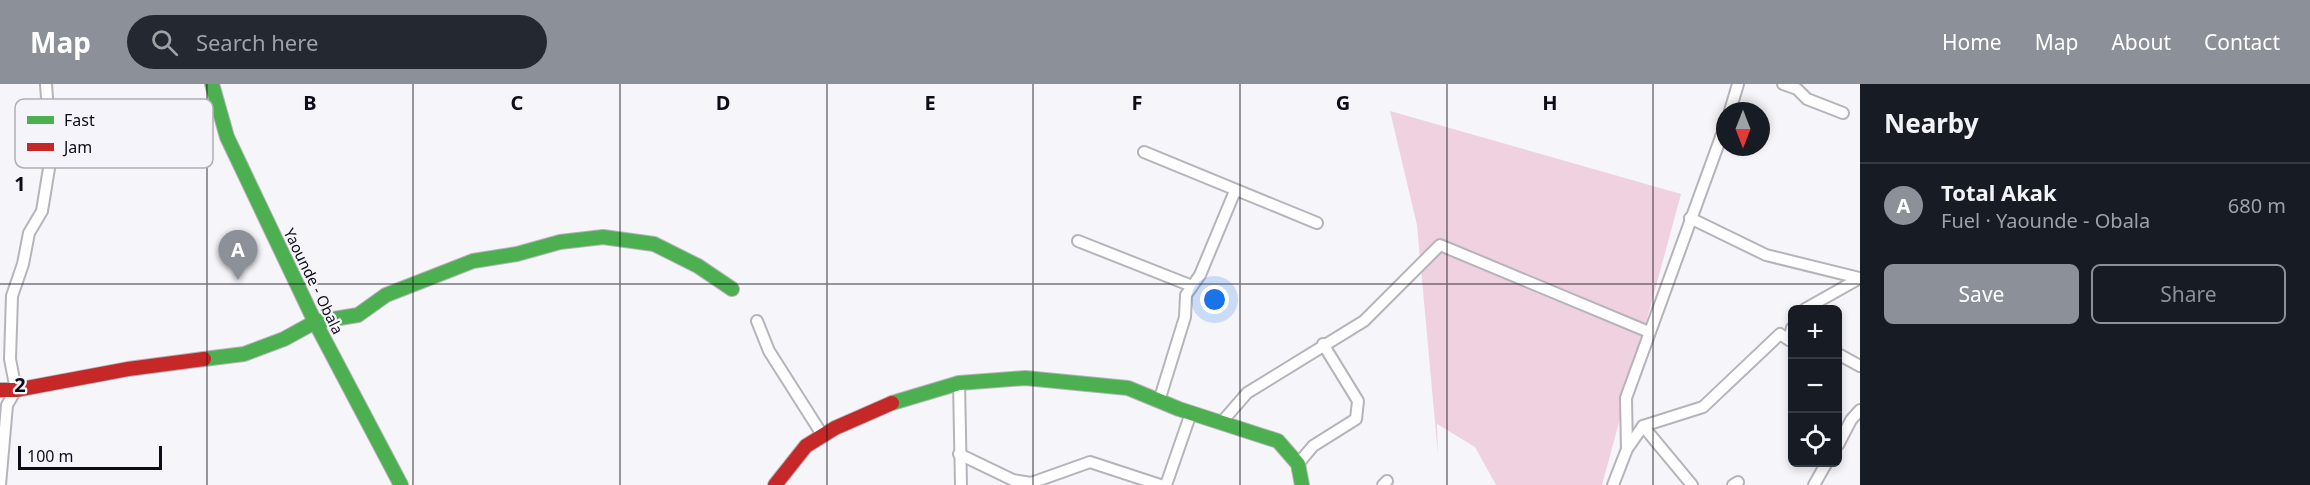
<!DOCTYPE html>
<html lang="en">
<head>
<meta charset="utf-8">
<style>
  :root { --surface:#171b24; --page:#242831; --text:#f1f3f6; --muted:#9ea1a6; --line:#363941; --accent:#8c9099 }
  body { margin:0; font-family:"Noto Sans",sans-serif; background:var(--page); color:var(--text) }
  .controls { position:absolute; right:18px; bottom:18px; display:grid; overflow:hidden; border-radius:9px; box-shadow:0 3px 9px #0003 }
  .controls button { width:54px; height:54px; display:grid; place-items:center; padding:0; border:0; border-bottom:2px solid var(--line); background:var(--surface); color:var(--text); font:30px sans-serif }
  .compass { position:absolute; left:1716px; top:18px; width:54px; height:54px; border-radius:50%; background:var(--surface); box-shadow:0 3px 9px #0003; rotate:180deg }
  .scale { position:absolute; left:18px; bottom:15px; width:144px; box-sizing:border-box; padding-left:6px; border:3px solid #0e0c16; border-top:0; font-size:16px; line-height:21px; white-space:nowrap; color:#0e0c16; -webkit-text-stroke:4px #f5f4fa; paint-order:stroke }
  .you { position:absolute; left:1215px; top:216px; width:21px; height:21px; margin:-15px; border:4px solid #fff; border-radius:50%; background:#1a73e8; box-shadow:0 0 0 9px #1a73e833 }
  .badge { display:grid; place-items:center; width:39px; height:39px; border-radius:50%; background:var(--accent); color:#fff; font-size:20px; font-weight:700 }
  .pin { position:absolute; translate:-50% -50px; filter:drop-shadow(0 2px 3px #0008) }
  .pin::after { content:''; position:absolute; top:32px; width:21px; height:18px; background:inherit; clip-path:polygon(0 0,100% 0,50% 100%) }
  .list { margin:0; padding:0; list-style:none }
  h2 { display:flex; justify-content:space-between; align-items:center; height:78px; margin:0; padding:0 24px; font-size:26px }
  h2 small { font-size:20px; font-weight:400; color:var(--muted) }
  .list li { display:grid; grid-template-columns:39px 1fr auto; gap:18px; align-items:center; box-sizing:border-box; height:84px; padding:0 24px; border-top:2px solid var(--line) }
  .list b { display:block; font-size:22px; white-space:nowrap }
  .list p { margin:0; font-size:20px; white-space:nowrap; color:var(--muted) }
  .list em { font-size:20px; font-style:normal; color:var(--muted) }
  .actions { display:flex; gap:12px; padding:18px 24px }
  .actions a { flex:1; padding:14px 0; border:2px solid var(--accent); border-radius:9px; text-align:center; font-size:21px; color:var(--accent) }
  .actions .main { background:var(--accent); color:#fff }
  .icon { flex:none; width:33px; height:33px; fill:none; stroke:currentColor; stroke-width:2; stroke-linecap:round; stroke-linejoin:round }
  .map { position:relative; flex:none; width:1860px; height:401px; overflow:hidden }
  header { display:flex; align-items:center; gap:36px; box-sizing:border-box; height:84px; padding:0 30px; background:var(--accent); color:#fff }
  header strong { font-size:28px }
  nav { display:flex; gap:33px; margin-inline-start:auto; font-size:21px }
  .search { width:420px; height:54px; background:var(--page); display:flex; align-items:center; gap:15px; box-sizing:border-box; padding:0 21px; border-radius:33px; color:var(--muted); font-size:22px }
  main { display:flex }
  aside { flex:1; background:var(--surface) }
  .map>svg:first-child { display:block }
  .green { fill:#efd1e0 }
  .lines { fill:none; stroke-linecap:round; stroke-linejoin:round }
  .street-casing { stroke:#b6b4bb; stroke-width:14 }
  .fast-casing { stroke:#b6b4bb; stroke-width:16 }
  .jam-casing { stroke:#b6b4bb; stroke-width:16 }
  .street { stroke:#fefefe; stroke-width:10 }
  .fast { stroke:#4caf50; stroke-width:14 }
  .jam { stroke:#c62828; stroke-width:14 }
  .grid { fill:none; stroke:#0e0c16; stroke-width:1.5; stroke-opacity:0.55 }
  .labels { text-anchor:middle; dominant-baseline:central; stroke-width:4.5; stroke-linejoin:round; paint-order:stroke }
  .street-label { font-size:15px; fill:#0e0c16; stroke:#f5f4fa }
  .key { fill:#f5f4fa; stroke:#b0aeb6; stroke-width:1.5 }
  .key-label { font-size:16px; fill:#0e0c16 }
  .grid-label { font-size:20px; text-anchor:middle; font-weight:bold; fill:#0e0c16; stroke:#f5f4fa; stroke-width:4.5; stroke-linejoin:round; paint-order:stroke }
</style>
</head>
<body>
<header>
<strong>Map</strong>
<div class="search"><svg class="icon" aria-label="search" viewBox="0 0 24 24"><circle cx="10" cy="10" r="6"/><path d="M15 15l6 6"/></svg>Search here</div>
<nav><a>Home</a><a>Map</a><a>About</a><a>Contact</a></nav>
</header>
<main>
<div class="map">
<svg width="1860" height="401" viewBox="0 0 1860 401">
  <rect width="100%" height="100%" fill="#f6f5f9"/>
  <path class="green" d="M1390,27L1681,110L1602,401H1496L1475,363L1437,340L1438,371L1417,141Z"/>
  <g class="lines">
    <defs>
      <g id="street">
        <path d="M1783,0L1797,5L1807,15L1843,29"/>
        <path d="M1730,27L1738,0"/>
        <path d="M1144,68L1317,139"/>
        <path d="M1690,134L1766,171L1859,194"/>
        <path d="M1078,157L1192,202"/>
        <path d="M1805,225L1860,194"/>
        <path d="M757,237L769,267L823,352"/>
        <path d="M1838,270L1860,282"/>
        <path d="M959,299L961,401"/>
        <path d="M1159,317L1185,233L1186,211L1200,191L1235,107"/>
        <path d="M1221,339L1247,309L1364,237L1440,161L1649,248"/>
        <path d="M1643,342L1692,401"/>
        <path d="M1838,361L1851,336L1860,326"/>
        <path d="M1627,365L1626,314L1725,42"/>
        <path d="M959,370L1013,396L1031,399L1090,378L1160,401"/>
        <path d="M1298,380L1313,362L1356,335L1358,317L1323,260"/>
        <path d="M0,401L7,321L16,306L10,275L12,212L23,180L29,149L42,127L51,72L46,0"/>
        <path d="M1166,401L1191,329"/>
        <path d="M1383,401L1387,397"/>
        <path d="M1613,401L1627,365L1643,342L1703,323L1780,250L1789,256L1792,244"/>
        <path d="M1733,401L1738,398"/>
        <path d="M1814,401L1827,378"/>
      </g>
      <g id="fast">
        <path d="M212,0L227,53L315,238L401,401"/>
        <path d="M204,275L244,270L284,255L315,238L358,231L386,211L473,177L517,170L560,158L603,153L654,160L698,182L732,205"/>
        <path d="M892,319L959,299L1025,294L1128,304L1179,325L1278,357L1298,380L1302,401"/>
      </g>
      <g id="jam">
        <path d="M0,306H16L128,285L204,275"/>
        <path d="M775,401L806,362L835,344L892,319"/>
      </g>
    </defs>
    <use href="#street" class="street-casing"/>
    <use href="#fast" class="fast-casing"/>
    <use href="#jam" class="jam-casing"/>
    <use href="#street" class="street"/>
    <use href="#fast" class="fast"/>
    <use href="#jam" class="jam"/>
  </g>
  <path class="grid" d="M207,0V401M413,0V401M620,0V401M827,0V401M1033,0V401M1240,0V401M1447,0V401M1653,0V401M0,200H1860"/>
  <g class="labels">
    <g class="street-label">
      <text transform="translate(314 197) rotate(64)">Yaounde - Obala</text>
    </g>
  </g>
  <rect x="15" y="15" width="198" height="69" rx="9" class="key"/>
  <rect x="27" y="32" width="27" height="8" fill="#4caf50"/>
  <rect x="27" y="59" width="27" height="8" fill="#c62828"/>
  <g class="key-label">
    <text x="64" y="42">Fast</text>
    <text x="64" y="69">Jam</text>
  </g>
  <g class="grid-label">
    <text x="310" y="26">B</text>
    <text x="517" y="26">C</text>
    <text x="723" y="26">D</text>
    <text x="930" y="26">E</text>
    <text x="1137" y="26">F</text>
    <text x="1343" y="26">G</text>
    <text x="1550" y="26">H</text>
    <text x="20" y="107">1</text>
    <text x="20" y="308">2</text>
  </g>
</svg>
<div class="controls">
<button>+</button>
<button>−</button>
<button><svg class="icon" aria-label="locate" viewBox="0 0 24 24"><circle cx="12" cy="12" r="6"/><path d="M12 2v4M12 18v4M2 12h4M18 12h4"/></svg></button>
</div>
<svg class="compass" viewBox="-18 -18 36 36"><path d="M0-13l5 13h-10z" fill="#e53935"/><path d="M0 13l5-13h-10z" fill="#9ea1a6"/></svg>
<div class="scale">100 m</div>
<div class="you"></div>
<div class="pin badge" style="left:238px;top:196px">A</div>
</div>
<aside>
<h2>Nearby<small></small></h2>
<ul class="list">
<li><span class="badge">A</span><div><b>Total Akak</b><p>Fuel · Yaounde - Obala</p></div><em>680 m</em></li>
</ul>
<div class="actions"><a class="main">Save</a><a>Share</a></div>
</aside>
</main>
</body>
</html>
